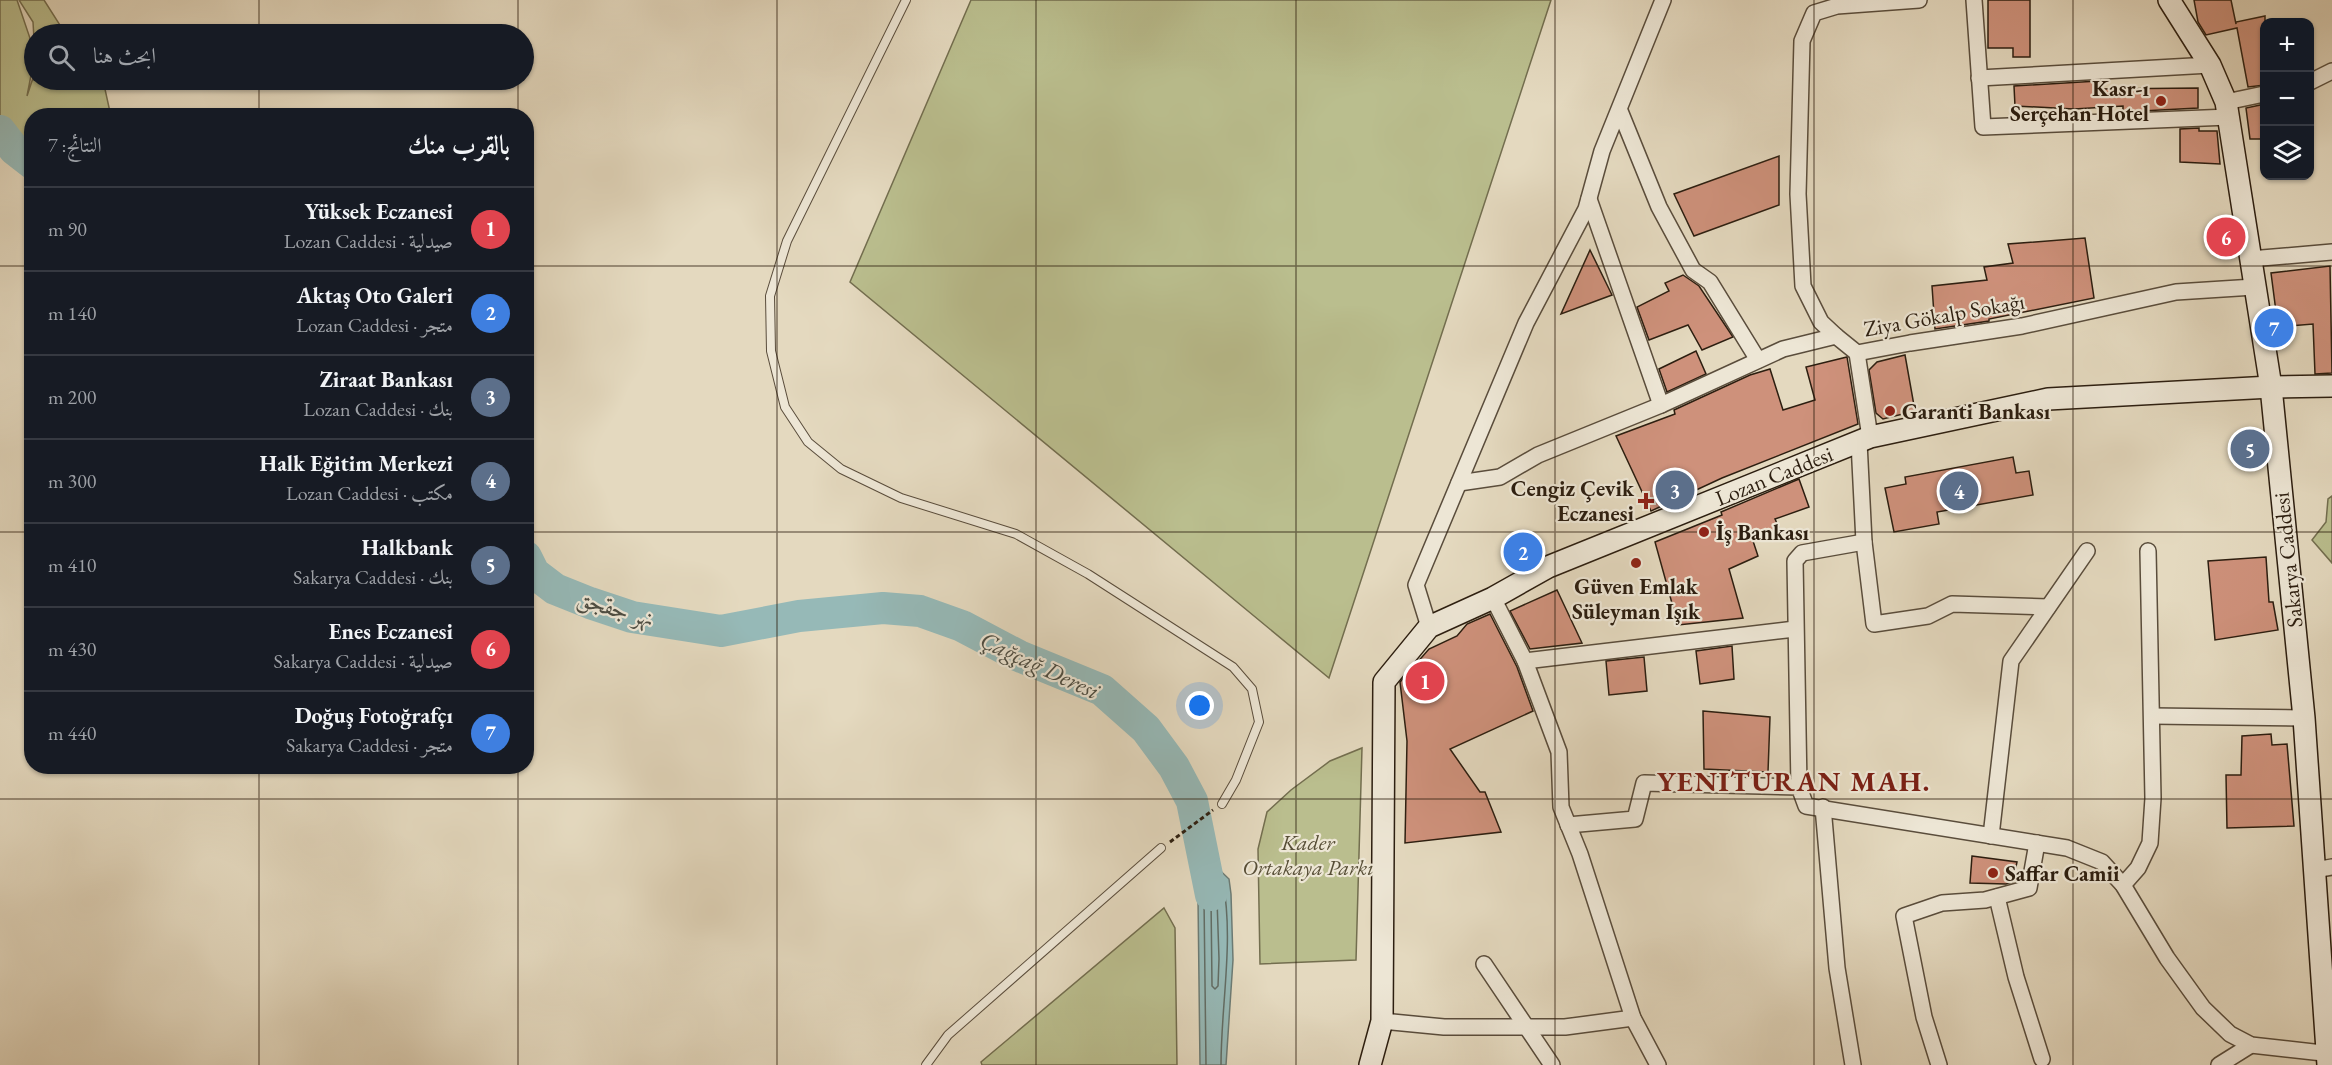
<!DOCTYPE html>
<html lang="ar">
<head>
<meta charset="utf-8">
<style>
  :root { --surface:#171b24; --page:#20242c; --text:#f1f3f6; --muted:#9ea1a6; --line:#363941; --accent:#ea580c }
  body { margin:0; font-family:"EB Garamond",Amiri,serif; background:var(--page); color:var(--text); direction:rtl }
  .controls { position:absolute; right:18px; top:18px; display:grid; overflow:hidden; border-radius:12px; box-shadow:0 2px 4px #0004 }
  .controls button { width:54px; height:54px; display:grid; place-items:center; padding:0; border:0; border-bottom:2px solid var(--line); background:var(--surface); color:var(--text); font:30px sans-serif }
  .you { position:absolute; left:1200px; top:706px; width:21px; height:21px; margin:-15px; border:4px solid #fff; border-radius:50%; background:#1a73e8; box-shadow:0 0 0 9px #1a73e833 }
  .badge { display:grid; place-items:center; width:39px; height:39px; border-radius:50%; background:var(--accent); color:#fff; font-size:20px; font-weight:700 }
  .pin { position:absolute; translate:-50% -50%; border:3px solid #fff; box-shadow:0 2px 6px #0006 }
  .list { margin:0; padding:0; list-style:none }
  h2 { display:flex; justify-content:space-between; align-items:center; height:78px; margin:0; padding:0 24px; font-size:26px }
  h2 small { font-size:20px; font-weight:400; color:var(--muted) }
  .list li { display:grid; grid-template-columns:39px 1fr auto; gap:18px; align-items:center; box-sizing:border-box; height:84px; padding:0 24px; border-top:2px solid var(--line) }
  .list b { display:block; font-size:22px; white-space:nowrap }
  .list p { margin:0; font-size:20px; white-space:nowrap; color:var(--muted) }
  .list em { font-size:20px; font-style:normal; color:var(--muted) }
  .icon { flex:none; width:33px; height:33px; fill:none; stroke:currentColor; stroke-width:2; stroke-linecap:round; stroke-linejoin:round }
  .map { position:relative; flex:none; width:2332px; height:1065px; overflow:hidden; direction:ltr }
  .search { position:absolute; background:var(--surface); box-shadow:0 2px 4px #0004; left:24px; top:24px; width:510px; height:66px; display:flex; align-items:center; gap:15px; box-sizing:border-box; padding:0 21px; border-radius:33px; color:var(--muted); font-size:22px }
  .panel { position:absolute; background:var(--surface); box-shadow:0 2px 4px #0004; left:24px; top:108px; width:510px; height:666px; border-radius:24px; direction:rtl }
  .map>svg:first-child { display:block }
  .green { fill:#babe8e; stroke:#736e4f; stroke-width:1.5 }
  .water { fill:#96b9b7; stroke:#6c7b74; stroke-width:1.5 }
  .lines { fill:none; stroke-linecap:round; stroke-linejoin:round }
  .shore { stroke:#616c64; stroke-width:1.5 }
  .river { stroke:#96b9b7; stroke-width:32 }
  .building { fill:#ce917b; stroke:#2c1e10; stroke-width:1.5 }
  .lane-casing { stroke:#5a4d3c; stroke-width:10 }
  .street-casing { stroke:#5a4d3c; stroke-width:18 }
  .secondary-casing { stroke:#2c1e10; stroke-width:24 }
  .path { stroke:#2c1e10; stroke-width:3; stroke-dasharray:4.5 3; stroke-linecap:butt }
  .lane { stroke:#ede6d5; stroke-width:8 }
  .street { stroke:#ede6d5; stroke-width:15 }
  .secondary { stroke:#ede6d5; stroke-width:21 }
  .grid { fill:none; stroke:#2c1e10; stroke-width:1.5; stroke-opacity:0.55 }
  .poi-dot { fill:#8f2418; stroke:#ede6d5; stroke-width:2 }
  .labels { text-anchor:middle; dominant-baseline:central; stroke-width:4.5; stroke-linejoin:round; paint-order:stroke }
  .poi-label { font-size:22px; font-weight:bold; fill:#2c1e10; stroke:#ede6d5; text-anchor:start }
  .street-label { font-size:22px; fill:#2c1e10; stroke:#ede6d5 }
  .park-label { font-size:22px; font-style:italic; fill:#574e36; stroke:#ede6d5 }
  .water-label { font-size:24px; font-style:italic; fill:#4c4c42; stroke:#ede6d5 }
  .district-label { font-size:28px; font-weight:bold; letter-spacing:1.5px; fill:#7a1f14; stroke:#ede6d5 }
</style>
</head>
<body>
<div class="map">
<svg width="2332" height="1065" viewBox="0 0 2332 1065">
  <rect width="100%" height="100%" fill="#e4d9bf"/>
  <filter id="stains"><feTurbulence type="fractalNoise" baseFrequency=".00333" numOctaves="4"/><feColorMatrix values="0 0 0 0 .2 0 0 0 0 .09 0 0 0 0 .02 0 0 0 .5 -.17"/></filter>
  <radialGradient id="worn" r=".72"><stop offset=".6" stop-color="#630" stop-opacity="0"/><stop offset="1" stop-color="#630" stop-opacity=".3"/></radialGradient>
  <g class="green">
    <path d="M0,0H17L34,50V60L27,96L34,75V80H103L110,112L115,115L32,116L31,176L0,146Z"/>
    <path d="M19,0H44L63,30L73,34H34V39L33,22Z"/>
    <path d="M971,0H1551L1329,678L850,282Z"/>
    <path d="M2332,496V563L2312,540L2326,522L2328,499Z"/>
    <path d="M1362,748L1356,960L1260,964L1258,849L1267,812L1291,790L1330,761Z"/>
    <path d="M1164,908L1175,928L1177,1065H982L981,1062Z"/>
  </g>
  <path class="water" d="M1204,855L1229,879L1231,894L1233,960L1226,1065H1200L1198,898Z"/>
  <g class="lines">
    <g class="shore">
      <path d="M1214,896L1217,899L1219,959L1218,986L1215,989L1212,986L1211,899Z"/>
      <path d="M1206,1065L1204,899L1207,873L1210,870L1223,882C1234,942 1221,1004 1221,1065"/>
    </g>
    <g class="river">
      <path d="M0,131L14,149L32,163"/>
      <path d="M526,557L534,573L555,589L590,603L632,617L721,631L799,616L883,608L920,611L962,626L1019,656L1102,690L1146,729L1174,767L1192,801L1211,895"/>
    </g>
  </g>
  <g class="building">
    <path d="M1988,0H2030V57H2013V48H1988Z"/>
    <path d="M2194,0H2231L2236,24V22L2265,16V85L2248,87L2237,28L2206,35L2198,22Z"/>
    <path d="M2098,81L2099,89L2198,88V108L2123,112V106L2074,109L2015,106L2014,86Z"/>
    <path d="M2265,104V139H2250L2246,108Z"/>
    <path d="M2199,128V131H2217L2220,164L2180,162V129Z"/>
    <path d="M1779,156V205L1694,236L1674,194Z"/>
    <path d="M2085,238L2094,298L1989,319V321L1935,329L1932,286L1987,280L1984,267L2013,263L2008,244Z"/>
    <path d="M1590,250L1612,295L1561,314Z"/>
    <path d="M2330,266L2332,373L2315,374L2313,324L2278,327L2271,273Z"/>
    <path d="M1683,275L1699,286L1733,337L1702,350L1688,325L1649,340L1637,307L1669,291L1665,283Z"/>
    <path d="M1696,351L1706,374L1667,392L1659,369Z"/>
    <path d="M1905,355L1915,411L1883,419L1876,413L1869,370L1877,362Z"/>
    <path d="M1847,357L1858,424L1722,478L1651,511L1616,436L1675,414L1674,410L1750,375L1770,369L1783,410L1815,400L1806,367Z"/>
    <path d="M2013,457L2016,473L2029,471L2033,495L1937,512L1939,524L1894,532L1885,488L1906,484L1905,477Z"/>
    <path d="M1799,479L1809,507L1775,519L1780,530L1753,541L1758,556L1729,569L1743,618L1678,625L1655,542L1722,515L1721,512Z"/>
    <path d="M2266,557L2269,602H2273L2278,630L2215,640L2208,561Z"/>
    <path d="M1557,590L1582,643L1530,649L1510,611Z"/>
    <path d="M1490,614L1517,667L1533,711L1450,749L1480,792H1485L1501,832L1405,843L1407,741L1400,682L1429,649L1457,636L1467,624Z"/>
    <path d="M1732,646L1734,679L1700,684L1696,651Z"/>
    <path d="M1644,657L1647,691L1609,695L1606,661Z"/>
    <path d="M1703,711L1770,717L1768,772L1704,769Z"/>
    <path d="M2271,734L2272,745L2287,744L2294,826L2227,828L2226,775H2241L2242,736Z"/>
    <path d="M1972,856L2017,862L2013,882L2006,884L1970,883Z"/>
  </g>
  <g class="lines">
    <defs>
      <g id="lane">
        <path d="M906,0L787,241L770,296L771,351L785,407L808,442L841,469L901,498L1016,534L1088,574L1233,667L1252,689L1259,722L1236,780L1222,804"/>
        <path d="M926,1065L948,1035L1161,848"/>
      </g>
      <g id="street">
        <path d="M1974,0L1983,127L2229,117"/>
        <path d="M1979,78L2210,65"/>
        <path d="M2310,82L2332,71"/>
        <path d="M2226,102L2264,94"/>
        <path d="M1620,111L1659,207L1693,270L1710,282L1758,360"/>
        <path d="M1589,199L1661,405"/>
        <path d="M2250,259L2332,252"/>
        <path d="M1836,336L1821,322L1803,286L1798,194L1802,41L1814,13L1837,6L1919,0"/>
        <path d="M1857,353L1870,437"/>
        <path d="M1859,442L1864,542L1874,624L1928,616L1952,604L2048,607"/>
        <path d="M1459,483L1500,477L1538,455L1661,405L1783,349L1836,336L1857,353L1910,343L2022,326L2176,292L2254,287"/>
        <path d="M1493,598L1525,661L1559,752L1561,807L1580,854L1633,1018L1658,1065"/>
        <path d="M1429,627L1416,585L1526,323L1586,209L1602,151L1663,0"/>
        <path d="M1525,661L1795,629"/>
        <path d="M2152,716L2304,718"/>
        <path d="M1799,787L1795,561L1802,553L1864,542"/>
        <path d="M1823,807L1837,968L1853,1065"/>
        <path d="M1568,825L1635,819L1644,783L1799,787L1806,806L2067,848L2102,862L2123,885L2167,958L2203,1008L2230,1034L2251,1045L2332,1054"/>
        <path d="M1991,836L2011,661L2087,551"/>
        <path d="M2315,870L2332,867"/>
        <path d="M2123,885L2138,868L2150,843L2153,798L2148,551"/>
        <path d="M1997,897L2016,977L2042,1059"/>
        <path d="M1484,964L1552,1065"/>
        <path d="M1382,1021L1444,1027H1565L1633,1018"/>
        <path d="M1939,1065L1924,1017L1904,916L1942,903L1985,900L2029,888L2037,843"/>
        <path d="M2219,1065L2251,1045"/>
      </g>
      <g id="secondary">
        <path d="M2169,0L2210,65L2226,102L2271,387L2304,718L2328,1065"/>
        <path d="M1370,1065L1382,1021L1384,682L1429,627L1493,598L1548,567L1870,437L2048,399L2271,387L2332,386"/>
      </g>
    </defs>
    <use href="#lane" class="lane-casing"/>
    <use href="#street" class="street-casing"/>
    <use href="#secondary" class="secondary-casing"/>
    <path class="path" d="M1170,842L1213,810"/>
    <use href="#lane" class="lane"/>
    <use href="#street" class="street"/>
    <use href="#secondary" class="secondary"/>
  </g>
  <path class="grid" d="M259,0V34M518,0V34M777,0V1065M1036,0V1065M1296,0V1065M1555,0V1065M1814,0V1065M2073,0V1065M259,80V116M518,80V116M0,266H32M526,266H2332M0,532H32M526,532H2332M259,766V1065M518,766V1065M0,799H2332"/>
  <g class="poi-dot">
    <circle cx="2161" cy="101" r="6"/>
    <circle cx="1890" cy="411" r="6"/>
    <path d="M1643 492h6v6h6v6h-6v6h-6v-6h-6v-6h6z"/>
    <circle cx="1704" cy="532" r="6"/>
    <circle cx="1636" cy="563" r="6"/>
    <circle cx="1993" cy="873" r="6"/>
  </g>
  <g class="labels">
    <g class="poi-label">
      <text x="2149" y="88" text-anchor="end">Kasr-ı<tspan x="2149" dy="25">Serçehan Hotel</tspan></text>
      <text x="1902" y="411">Garanti Bankası</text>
      <text x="1634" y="488" text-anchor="end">Cengiz Çevik<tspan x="1634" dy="25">Eczanesi</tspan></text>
      <text x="1716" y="532">İş Bankası</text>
      <text x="1636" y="586" text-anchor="middle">Güven Emlak<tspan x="1636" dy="25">Süleyman Işık</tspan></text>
      <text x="2005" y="873">Saffar Camii</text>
    </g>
    <g class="street-label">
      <text transform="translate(1944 315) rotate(-10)">Ziya Gökalp Sokağı</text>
      <text transform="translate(1774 476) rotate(-22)">Lozan Caddesi</text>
      <text transform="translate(2288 560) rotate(-96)">Sakarya Caddesi</text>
    </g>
    <g class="park-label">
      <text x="1308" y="842">Kader<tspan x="1308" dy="25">Ortakaya Parkı</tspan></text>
    </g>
    <g class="water-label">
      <text transform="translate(616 608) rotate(16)">نهر جقجق</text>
      <text transform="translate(1040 665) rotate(25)">Çağçağ Deresi</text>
    </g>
    <g class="district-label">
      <text x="1794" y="781">YENITURAN MAH.</text>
    </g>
  </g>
  <rect width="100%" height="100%" filter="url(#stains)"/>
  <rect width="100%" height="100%" fill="url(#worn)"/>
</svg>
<div class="controls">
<button>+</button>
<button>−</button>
<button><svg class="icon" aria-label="layers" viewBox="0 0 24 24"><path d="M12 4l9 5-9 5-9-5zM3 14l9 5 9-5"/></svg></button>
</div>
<div class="you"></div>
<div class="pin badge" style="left:1425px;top:681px;background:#e0444e">1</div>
<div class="pin badge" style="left:1523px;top:552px;background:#3f7fe0">2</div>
<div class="pin badge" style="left:1675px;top:490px;background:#5c6f8a">3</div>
<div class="pin badge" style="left:1959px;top:491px;background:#5c6f8a">4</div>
<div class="pin badge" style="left:2250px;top:449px;background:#5c6f8a">5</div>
<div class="pin badge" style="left:2226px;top:237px;background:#e0444e">6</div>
<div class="pin badge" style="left:2274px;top:328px;background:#3f7fe0">7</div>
<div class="search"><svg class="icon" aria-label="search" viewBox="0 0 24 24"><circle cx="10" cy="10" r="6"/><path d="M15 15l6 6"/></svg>ابحث هنا</div>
<section class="panel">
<h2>بالقرب منك<small>النتائج: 7</small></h2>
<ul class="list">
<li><span class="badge" style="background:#e0444e">1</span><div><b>Yüksek Eczanesi</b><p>صيدلية · Lozan Caddesi</p></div><em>90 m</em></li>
<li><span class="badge" style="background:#3f7fe0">2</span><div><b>Aktaş Oto Galeri</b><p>متجر · Lozan Caddesi</p></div><em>140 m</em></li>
<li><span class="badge" style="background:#5c6f8a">3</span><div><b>Ziraat Bankası</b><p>بنك · Lozan Caddesi</p></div><em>200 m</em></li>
<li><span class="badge" style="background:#5c6f8a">4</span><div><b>Halk Eğitim Merkezi</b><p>مكتب · Lozan Caddesi</p></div><em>300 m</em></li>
<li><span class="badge" style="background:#5c6f8a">5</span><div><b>Halkbank</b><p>بنك · Sakarya Caddesi</p></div><em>410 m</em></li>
<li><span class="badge" style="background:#e0444e">6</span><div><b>Enes Eczanesi</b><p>صيدلية · Sakarya Caddesi</p></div><em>430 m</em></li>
<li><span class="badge" style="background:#3f7fe0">7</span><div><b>Doğuş Fotoğrafçı</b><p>متجر · Sakarya Caddesi</p></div><em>440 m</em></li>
</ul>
</section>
</div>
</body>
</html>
